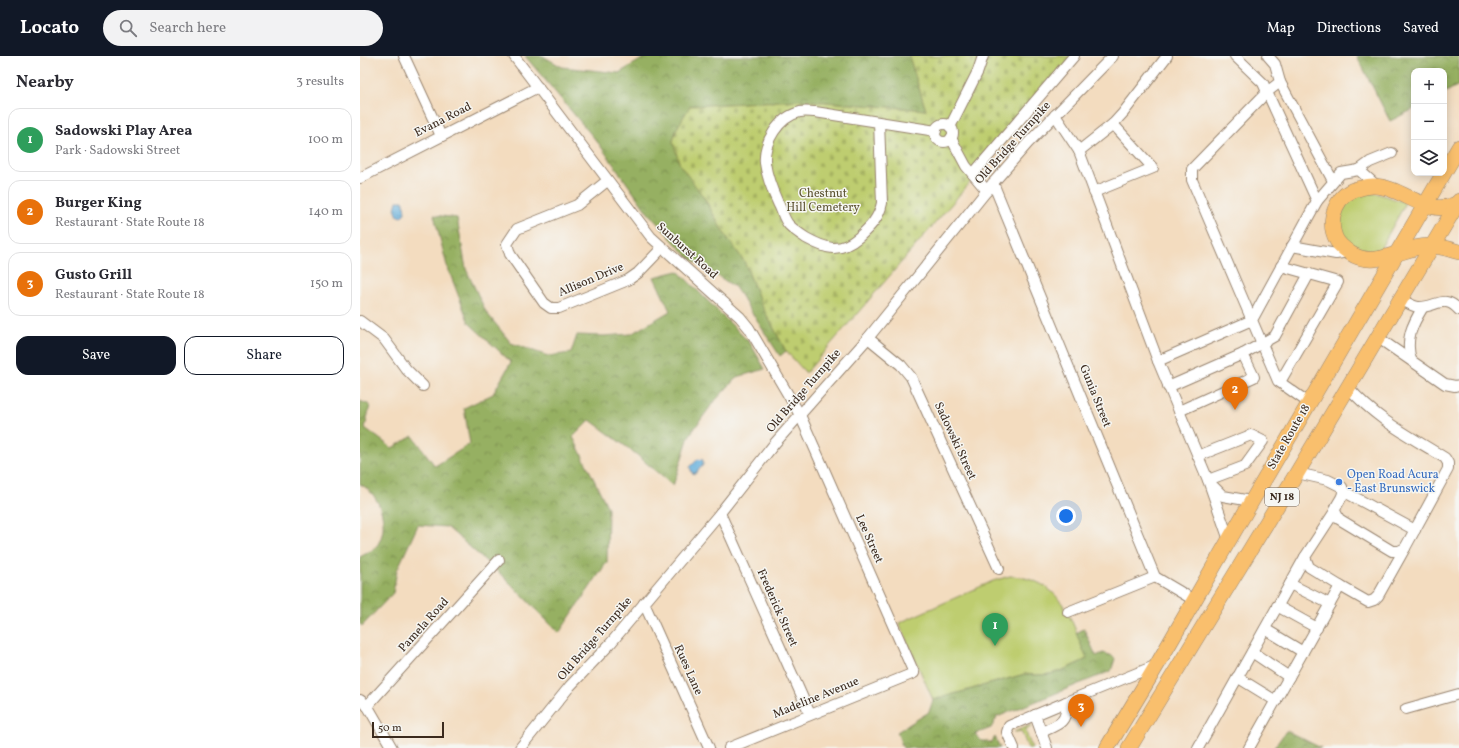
<!DOCTYPE html>
<html lang="en">
<head>
<meta charset="utf-8">
<style>
  :root { --surface:#fff; --page:#f2f2f3; --text:#2b2b33; --muted:#7c7c81; --line:#e1e1e2; --accent:#111827 }
  body { margin:0; font-family:Vollkorn,serif; background:var(--page); color:var(--text) }
  .controls { position:absolute; right:12px; top:12px; display:grid; overflow:hidden; border-radius:8px; box-shadow:0 2px 10px #0003 }
  .controls button { width:36px; height:36px; display:grid; place-items:center; padding:0; border:0; border-bottom:1px solid var(--line); background:var(--surface); color:var(--text); font:20px sans-serif }
  .scale { position:absolute; left:12px; bottom:10px; width:72px; box-sizing:border-box; padding-left:4px; border:2px solid #3b2a1e; border-top:0; font-size:11px; line-height:14px; white-space:nowrap; color:#3b2a1e; -webkit-text-stroke:3px #f6f6f2; paint-order:stroke }
  .you { position:absolute; left:706px; top:460px; width:14px; height:14px; margin:-10px; border:3px solid #fff; border-radius:50%; background:#1a73e8; box-shadow:0 0 0 6px #1a73e833 }
  .badge { display:grid; place-items:center; width:26px; height:26px; border-radius:50%; background:var(--accent); color:#fff; font-size:13px; font-weight:700 }
  .pin { position:absolute; translate:-50% -33px; filter:drop-shadow(0 1px 2px #0008) }
  .pin::after { content:''; position:absolute; top:21px; width:14px; height:12px; background:inherit; clip-path:polygon(0 0,100% 0,50% 100%) }
  .list { margin:0; padding:0; list-style:none }
  h2 { display:flex; justify-content:space-between; align-items:center; height:52px; margin:0; padding:0 16px; font-size:17px }
  h2 small { font-size:13px; font-weight:400; color:var(--muted) }
  .list li { display:grid; grid-template-columns:26px 1fr auto; gap:12px; align-items:center; box-sizing:border-box; height:64px; margin:0 8px 8px; padding:0 8px; border:1px solid var(--line); border-radius:12px }
  .list b { display:block; font-size:15px; white-space:nowrap }
  .list p { margin:0; font-size:13px; white-space:nowrap; color:var(--muted) }
  .list em { font-size:13px; font-style:normal; color:var(--muted) }
  .actions { display:flex; gap:8px; padding:12px 16px }
  .actions a { flex:1; padding:9px 0; border:1px solid var(--accent); border-radius:12px; text-align:center; font-size:14px; color:var(--accent) }
  .actions .main { background:var(--accent); color:#fff }
  .icon { flex:none; width:22px; height:22px; fill:none; stroke:currentColor; stroke-width:2; stroke-linecap:round; stroke-linejoin:round }
  .map { position:relative; flex:none; width:1099px; height:692px; overflow:hidden }
  header { display:flex; align-items:center; gap:24px; box-sizing:border-box; height:56px; padding:0 20px; background:var(--accent); color:#fff }
  header strong { font-size:19px }
  nav { display:flex; gap:22px; margin-inline-start:auto; font-size:14px }
  .search { width:280px; height:36px; background:var(--page); display:flex; align-items:center; gap:10px; box-sizing:border-box; padding:0 14px; border-radius:22px; color:var(--muted); font-size:15px }
  main { display:flex }
  aside { flex:1; background:var(--surface) }
  .map>svg:first-child { display:block }
  .green { fill:#becd6f; stroke:#7c7c46 }
  .forest { fill:url(#forest-crowns); stroke:#686d40 }
  .cemetery { fill:url(#cemetery-stones); stroke:#7c7c46 }
  .water { fill:url(#water-waves); stroke:#4f6c7d }
  .lines { fill:none; stroke-linecap:round; stroke-linejoin:round }
  .minor-casing { stroke:#97836e; stroke-width:12 }
  .highway-casing { stroke:#97836e; stroke-width:16 }
  .minor { stroke:#fff; stroke-width:10 }
  .highway { stroke:#f9bf6d; stroke-width:15 }
  .shop-dot { fill:#3f7fe0; stroke:#f6f6f2; stroke-width:1.5 }
  .labels { text-anchor:middle; dominant-baseline:central; stroke-width:3; stroke-linejoin:round; paint-order:stroke }
  .shield { fill:#f6f6f2; stroke:#73675e; stroke-width:1 }
  .shield-label { font-size:11px; font-weight:bold; fill:#3b2a1e }
  .street-label { font-size:12px; fill:#3b2a1e; stroke:#f6f6f2 }
  .park-label { font-size:12px; fill:#5c5332; stroke:#f6f6f2 }
  .shop-label { font-size:12px; fill:#366cbe; stroke:#f6f6f2; text-anchor:start }
</style>
</head>
<body>
<header>
<strong>Locato</strong>
<div class="search"><svg class="icon" aria-label="search" viewBox="0 0 24 24"><circle cx="10" cy="10" r="6"/><path d="M15 15l6 6"/></svg>Search here</div>
<nav><a>Map</a><a>Directions</a><a>Saved</a></nav>
</header>
<main>
<aside>
<h2>Nearby<small>3 results</small></h2>
<ul class="list">
<li><span class="badge" style="background:#2e9e5b">1</span><div><b>Sadowski Play Area</b><p>Park · Sadowski Street</p></div><em>100 m</em></li>
<li><span class="badge" style="background:#e8710a">2</span><div><b>Burger King</b><p>Restaurant · State Route 18</p></div><em>140 m</em></li>
<li><span class="badge" style="background:#e8710a">3</span><div><b>Gusto Grill</b><p>Restaurant · State Route 18</p></div><em>150 m</em></li>
</ul>
<div class="actions"><a class="main">Save</a><a>Share</a></div>
</aside>
<div class="map">
<svg width="1099" height="692" viewBox="0 0 1099 692">
  <defs>
    <pattern id="forest-crowns" width="20" height="18" patternUnits="userSpaceOnUse"><rect width="20" height="18" fill="#96b062"/><path d="M2 6a3 3 0 1 1 6 0M12 15a3 3 0 1 1 6 0" fill="none" stroke="#7c8f50"/></pattern>
    <pattern id="cemetery-stones" width="16" height="16" patternUnits="userSpaceOnUse"><rect width="16" height="16" fill="#becd6f"/><path d="M2 7V4a2 2 0 0 1 4 0v3zM10 15v-3a2 2 0 0 1 4 0v3z" fill="#a4b060"/></pattern>
    <pattern id="water-waves" width="16" height="10" patternUnits="userSpaceOnUse"><rect width="16" height="10" fill="#63afdc"/><path d="M0 5q4-4 8 0t8 0" fill="none" stroke="#538fb2"/></pattern>
  </defs>
  <rect width="100%" height="100%" fill="#f6f6f2"/>
  <filter id="ink" filterUnits="userSpaceOnUse"><feTurbulence type="fractalNoise" baseFrequency=".025" numOctaves="2"/><feDisplacementMap in="SourceGraphic" scale="8" xChannelSelector="R" yChannelSelector="G"/><feConvolveMatrix kernelMatrix="1 2 1 2 8 2 1 2 1" color-interpolation-filters="sRGB"/></filter>
  <filter id="wash" filterUnits="userSpaceOnUse"><feTurbulence type="fractalNoise" baseFrequency=".012" numOctaves="4" result="noise"/><feDisplacementMap in="SourceGraphic" scale="16" xChannelSelector="R" yChannelSelector="G"/><feGaussianBlur stdDeviation="0.9" result="paint"/><feColorMatrix in="noise" values="0 0 0 0 0 0 0 0 0 0 0 0 0 0 0 0 0 1.4 0 .05"/><feComposite in="paint" operator="in"/></filter>
  <g filter="url(#wash)">
    <rect width="100%" height="100%" fill="#f3dcbf"/>
    <g class="green">
      <path d="M1005,136L1019,138L1044,146V150L1020,193C987,205 965,165 991,143C994,140 1000,138 1005,136Z"/>
      <path d="M650,520C702,523 710,561 727,603C703,614 692,622 665,618L573,644L539,567L633,525Z"/>
      <path d="M671,669V671L665,674L672,692H668L661,675L655,677L654,676Z"/>
    </g>
    <g class="forest">
      <path d="M165,0H183L202,11L259,17L287,0H549L566,54L440,44L331,50L316,74L313,86L362,174L384,205L402,250L426,295L420,300L375,231L328,201L288,157L239,88Z"/>
      <path d="M997,0H1099V29L1084,37V15H1054V53L1030,65Z"/>
      <path d="M74,159L97,162L106,213L126,256L151,287L188,300L211,297L217,279L244,280L271,278L310,255L294,221L318,215L390,287L405,313L377,321L353,347L329,380L313,430L276,398L230,364L213,381L248,452L247,506L199,577L144,521L87,471L58,469L37,514L33,537L2,570L0,568V501C5,498 12,495 16,491C31,472 21,438 0,428V345L10,349L5,372L32,392L53,380L75,410L110,388L104,352L133,338L151,306L109,267L87,210Z"/>
      <path d="M724,573L736,600L743,597L753,600L755,603L751,615L637,661L631,672L615,678L622,685H627L631,687L635,681L640,692H543L537,676L569,656L573,644L665,618C692,622 703,614 727,603L716,577Z"/>
      <path d="M926,675H927L961,692H914Z"/>
    </g>
    <path class="cemetery" d="M549,0H719L446,317L426,295L402,250L384,205L362,174L345,143L320,109L313,86L316,74L330,50L440,44L566,54Z"/>
    <g class="water">
      <path d="M37,145H43L44,147L45,157L41,161L38,160L35,153Z"/>
      <path d="M338,403L343,404V409L335,418L332,417L330,411Z"/>
    </g>
  </g>
  <g filter="url(#ink)">
    <g class="lines">
      <defs>
        <g id="minor">
          <path d="M44,0L81,80"/>
          <path d="M154,0L291,181L380,261L389,272L440,359L554,617L369,692"/>
          <path d="M875,0L903,27L907,36L920,26L915,8L908,0"/>
          <path d="M920,26L973,125"/>
          <path d="M695,59L719,95L753,68L763,57L807,0"/>
          <path d="M519,66L522,147C519,162 510,171 499,181C479,198 466,193 446,182C440,178 434,174 429,169C424,164 422,154 418,147C412,134 407,121 405,107C403,86 419,61 440,56C445,55 451,56 455,56L576,75"/>
          <circle cx="584" cy="77" r="9"/>
          <path d="M590,71L618,15L623,0"/>
          <path d="M591,82L606,110L627,135"/>
          <path d="M719,95L798,305L848,424L869,484"/>
          <path d="M999,114L1010,106L1032,97"/>
          <path d="M613,118L714,0"/>
          <path d="M0,122L178,31"/>
          <path d="M247,125L217,149L157,173L147,188L150,198L184,247L191,252H199L268,224L278,217L302,192"/>
          <path d="M633,127L795,521L834,544"/>
          <path d="M734,136L793,112L753,68"/>
          <path d="M957,145L981,117L999,114L1018,131"/>
          <path d="M932,190L976,198L989,196"/>
          <path d="M1040,243C1046,246 1052,250 1058,251C1076,252 1084,237 1099,254"/>
          <path d="M0,265L24,283L46,313L63,330"/>
          <path d="M1017,281L1085,328L1095,330L1099,329"/>
          <path d="M508,282L541,309L551,321L639,513"/>
          <path d="M1051,304C1045,283 1052,269 1063,251"/>
          <path d="M798,305L892,264L957,145L907,36L832,113V124L885,248L918,325L949,347"/>
          <path d="M920,326L978,226L921,210"/>
          <path d="M808,331L883,298L915,280L949,218"/>
          <path d="M819,355L894,321L883,298"/>
          <path d="M838,400L891,379L903,385L885,410L848,424"/>
          <path d="M937,417L968,424L982,431C986,441 976,446 975,455L979,463L1032,495H1039L1045,492L1088,413V407L1085,402C1048,379 1017,364 988,331"/>
          <path d="M850,427L863,440L891,445"/>
          <path d="M983,435L1055,474"/>
          <path d="M975,455L945,501L949,511L980,530"/>
          <path d="M360,457L450,658"/>
          <path d="M930,528L970,548"/>
          <path d="M284,547L349,692"/>
          <path d="M917,550L957,572"/>
          <path d="M708,556L795,521"/>
          <path d="M905,573L943,596"/>
          <path d="M892,596L929,621"/>
          <path d="M877,621L916,645"/>
          <path d="M0,644L7,649L32,692"/>
          <path d="M706,646L797,609"/>
          <path d="M7,650L139,504"/>
          <path d="M1046,653L1099,638"/>
          <path d="M675,659L687,692"/>
          <path d="M160,692L210,630L250,588L360,457L415,387L508,282L633,127L668,87L753,0"/>
          <path d="M654,692L647,676L649,670L706,646C708,667 698,669 681,676"/>
          <path d="M838,692L945,501"/>
          <path d="M889,692L980,530L1008,546L1014,544L1018,540L1045,492"/>
        </g>
        <g id="highway">
          <path d="M1099,146C1069,165 1044,130 1013,130C1010,130 1005,131 1001,132C989,134 981,140 976,151C971,162 971,174 977,185C981,191 985,193 990,197C1017,215 1045,188 1072,190C1081,190 1091,194 1099,196"/>
          <path d="M747,692L797,609L869,484L1099,91"/>
          <path d="M769,692L937,417L1099,145"/>
        </g>
      </defs>
      <use href="#minor" class="minor-casing"/>
      <use href="#highway" class="highway-casing"/>
      <use href="#minor" class="minor"/>
      <use href="#highway" class="highway"/>
    </g>
  </g>
  <circle class="shop-dot" cx="979" cy="426" r="4"/>
  <g class="labels">
    <rect class="shield" x="905" y="432" width="34" height="18" rx="3"/>
    <g class="shield-label">
      <text x="922" y="441">NJ 18</text>
    </g>
    <g class="street-label">
      <text transform="translate(83 64) rotate(-27)">Evana Road</text>
      <text transform="translate(653 87) rotate(-48)">Old Bridge Turnpike</text>
      <text transform="translate(327 195) rotate(42)">Sunburst Road</text>
      <text transform="translate(231 224) rotate(-23)">Allison Drive</text>
      <text transform="translate(444 335) rotate(-49)">Old Bridge Turnpike</text>
      <text transform="translate(735 340) rotate(68)">Gunia Street</text>
      <text transform="translate(929 381) rotate(-60)">State Route 18</text>
      <text transform="translate(595 385) rotate(65)">Sadowski Street</text>
      <text transform="translate(509 483) rotate(66)">Lee Street</text>
      <text transform="translate(417 552) rotate(66)">Frederick Street</text>
      <text transform="translate(64 569) rotate(-48)">Pamela Road</text>
      <text transform="translate(235 583) rotate(-49)">Old Bridge Turnpike</text>
      <text transform="translate(328 614) rotate(66)">Rues Lane</text>
      <text transform="translate(456 642) rotate(-22)">Madeline Avenue</text>
    </g>
    <g class="park-label">
      <text x="463" y="138">Chestnut<tspan x="463" dy="14">Hill Cemetery</tspan></text>
    </g>
    <g class="shop-label">
      <text x="987" y="419">Open Road Acura<tspan x="987" dy="14">- East Brunswick</tspan></text>
    </g>
  </g>
</svg>
<div class="controls">
<button>+</button>
<button>−</button>
<button><svg class="icon" aria-label="layers" viewBox="0 0 24 24"><path d="M12 4l9 5-9 5-9-5zM3 14l9 5 9-5"/></svg></button>
</div>
<div class="scale">50 m</div>
<div class="you"></div>
<div class="pin badge" style="left:635px;top:590px;background:#2e9e5b">1</div>
<div class="pin badge" style="left:875px;top:354px;background:#e8710a">2</div>
<div class="pin badge" style="left:721px;top:671px;background:#e8710a">3</div>
</div>
</main>
</body>
</html>
